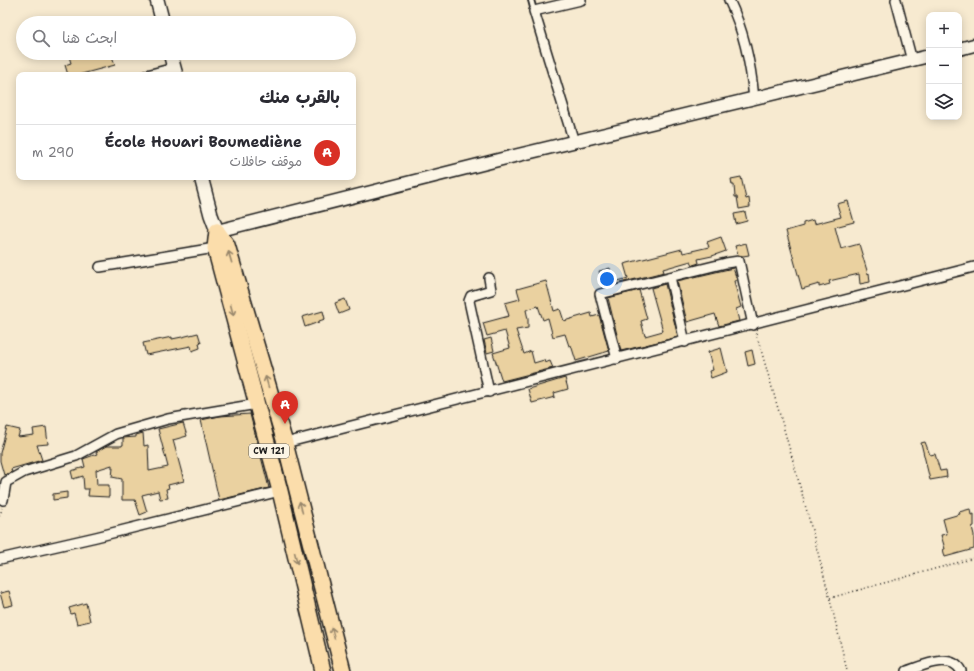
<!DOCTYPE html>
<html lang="ar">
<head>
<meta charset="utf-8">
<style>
  :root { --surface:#fff; --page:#f2f2f3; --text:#2b2b33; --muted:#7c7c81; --line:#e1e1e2; --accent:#d93025 }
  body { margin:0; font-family:"Shantell Sans","Playpen Sans Arabic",sans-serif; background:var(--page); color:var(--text); direction:rtl }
  .controls { position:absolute; right:12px; top:12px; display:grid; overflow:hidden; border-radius:8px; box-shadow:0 2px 10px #0003 }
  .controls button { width:36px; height:36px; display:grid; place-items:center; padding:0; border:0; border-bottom:1px solid var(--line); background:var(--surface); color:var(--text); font:20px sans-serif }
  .you { position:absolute; left:607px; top:279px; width:14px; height:14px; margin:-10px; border:3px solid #fff; border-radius:50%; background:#1a73e8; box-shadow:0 0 0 6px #1a73e833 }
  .badge { display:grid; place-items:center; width:26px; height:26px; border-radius:50%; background:var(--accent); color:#fff; font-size:13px; font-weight:700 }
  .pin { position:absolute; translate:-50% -33px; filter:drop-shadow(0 1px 2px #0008) }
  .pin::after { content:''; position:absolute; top:21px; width:14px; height:12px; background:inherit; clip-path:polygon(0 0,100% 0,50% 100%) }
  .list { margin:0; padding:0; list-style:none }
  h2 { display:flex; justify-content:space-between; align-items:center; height:52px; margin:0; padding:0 16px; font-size:17px }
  h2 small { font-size:13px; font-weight:400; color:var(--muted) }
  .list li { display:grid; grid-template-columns:26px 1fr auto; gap:12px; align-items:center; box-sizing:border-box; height:56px; padding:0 16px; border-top:1px solid var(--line) }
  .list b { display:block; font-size:15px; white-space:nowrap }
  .list p { margin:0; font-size:13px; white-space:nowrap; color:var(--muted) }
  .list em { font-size:13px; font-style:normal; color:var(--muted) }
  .icon { flex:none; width:22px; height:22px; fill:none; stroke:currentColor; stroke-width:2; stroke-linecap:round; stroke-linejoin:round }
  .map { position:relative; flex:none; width:974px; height:671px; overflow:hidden; direction:ltr }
  .search { position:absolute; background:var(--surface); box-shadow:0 2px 10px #0003; left:16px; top:16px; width:340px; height:44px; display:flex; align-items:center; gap:10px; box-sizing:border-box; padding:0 14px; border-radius:22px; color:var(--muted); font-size:15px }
  .panel { position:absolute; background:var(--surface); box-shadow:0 2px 10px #0003; left:16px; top:72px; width:340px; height:108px; border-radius:8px; direction:rtl }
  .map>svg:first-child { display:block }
  .building { fill:#ead1a0; stroke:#1c1c1c }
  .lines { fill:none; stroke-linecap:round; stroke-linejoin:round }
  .service-casing { stroke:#1c1c1c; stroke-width:8 }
  .minor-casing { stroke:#1c1c1c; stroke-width:12 }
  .tertiary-casing { stroke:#1c1c1c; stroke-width:15 }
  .secondary-casing { stroke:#1c1c1c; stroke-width:16 }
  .trunk-casing { stroke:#1c1c1c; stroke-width:18 }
  .path { stroke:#1c1c1c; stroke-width:1.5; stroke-dasharray:1 3; stroke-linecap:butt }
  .service { stroke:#fcf5e5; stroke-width:4.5 }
  .minor { stroke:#fcf5e5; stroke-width:9 }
  .tertiary { stroke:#fcf5e5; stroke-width:12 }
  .secondary { stroke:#fcf5e5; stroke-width:13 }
  .trunk { stroke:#fbddab; stroke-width:15 }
  .oneway { stroke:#97866b }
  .labels { text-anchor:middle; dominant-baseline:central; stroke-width:3.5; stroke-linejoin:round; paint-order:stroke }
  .shield { fill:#fcf5e5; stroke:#5f5d58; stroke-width:1 }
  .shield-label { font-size:9px; font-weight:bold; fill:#1c1c1c }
</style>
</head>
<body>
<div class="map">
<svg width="974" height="671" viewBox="0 0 974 671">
  <rect width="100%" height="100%" fill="#f7ead0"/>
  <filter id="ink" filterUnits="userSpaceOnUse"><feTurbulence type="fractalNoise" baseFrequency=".025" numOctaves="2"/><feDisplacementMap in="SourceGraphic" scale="8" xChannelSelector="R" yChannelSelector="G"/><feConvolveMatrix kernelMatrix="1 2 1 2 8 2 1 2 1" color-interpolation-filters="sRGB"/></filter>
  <g filter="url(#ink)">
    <g class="building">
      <path d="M68,53H111L115,65L78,75H68L65,65L71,63Z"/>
      <path d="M741,177L746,199L749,198L750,207L739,209L737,197H735L734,185H732L731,179Z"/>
      <path d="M848,201L854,222L835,227L841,249L859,244L868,274L869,273L870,282L860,284L859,274L829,281L830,284L819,287V284L802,289L786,231L803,226V223L813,220L814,224L841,217L837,204Z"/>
      <path d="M745,212L747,221L736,224L734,214Z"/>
      <path d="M721,237L726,251L712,256L698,259L699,263L693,265L691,261L663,269L664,272L612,285L611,283L628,278L624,264L682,249L683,253L709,247L707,242Z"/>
      <path d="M746,243L749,255L743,256L738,255L735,246Z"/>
      <path d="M610,268L613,280L602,283L599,271Z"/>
      <path d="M733,268L737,280L734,281L741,307L736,309L739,321L719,326L715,314L687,322L677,281Z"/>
      <path d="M546,281L554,311L560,309L564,321L591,313L592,317L599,315L609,351L576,361L571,345L569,346L565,334L553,337L548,318L543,320L538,306L526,310L528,319V328L516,330L524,354L531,351L534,363L544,360L545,363L550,361L553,368L502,381L493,353L510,348L505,331L487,336L483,323L509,316L505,303L520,299L517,289Z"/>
      <path d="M665,284L678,337L621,351L608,298L639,290L647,319L641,321L645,336L663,331L651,288Z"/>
      <path d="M345,299L349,310L339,314L335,303Z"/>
      <path d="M323,311L325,319L319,321V322L305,327L302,317Z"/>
      <path d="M198,333L201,343H199L200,348L192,351L191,346L146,355L143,343L172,337V339L182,337Z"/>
      <path d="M491,338L494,351L487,353L484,340Z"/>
      <path d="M721,348L727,372L711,378L709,371L713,370L708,352Z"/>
      <path d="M752,350L755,364L748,366L745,352Z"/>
      <path d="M565,378L568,389L554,393L555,397L532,403L528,389Z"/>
      <path d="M250,414L269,488L219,500L201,420L220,416Z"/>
      <path d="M183,423L187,436L173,440L184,481L168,485L169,488L166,489L168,498L160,499L158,491L142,495L147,512L140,515L135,500H122V479L112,477L113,468H112V465L96,470L97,485H109V497L88,496L89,489H84L83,476L73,479L71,471L85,467L83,459L97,454L96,452L106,446H122V445H123V438L136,437V435L143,433L144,446L148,445L149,471L168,467L158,429Z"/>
      <path d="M7,427L20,430L18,437L34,435L33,429L46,427L48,444L37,445L42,460L11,469L12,472L4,475L0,461V453Z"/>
      <path d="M925,442L930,455L935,454L940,471L946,470L947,477L930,480L921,443Z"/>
      <path d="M67,492V498L53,500V494Z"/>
      <path d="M970,509L971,515L974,514V526L972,527L974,535V549L945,557L943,549H945L941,535L947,534L943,519L960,514L959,512Z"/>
      <path d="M9,591L13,605L4,607L0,593Z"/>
      <path d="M86,603L90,621L77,624L74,613L71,614L69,608Z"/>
    </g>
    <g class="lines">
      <defs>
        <path id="service" d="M531,0L534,11"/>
        <g id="minor">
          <path d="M729,0C744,31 751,65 754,99"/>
          <path d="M896,0L912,61"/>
          <path d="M147,75L174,68"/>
          <path d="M574,142L534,11L581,0"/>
          <path d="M100,267L215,248"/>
          <path d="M670,277L685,342"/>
          <path d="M489,278L491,290L471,296L469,301L489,392"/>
          <path d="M617,359L600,294L726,263L739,261L753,325"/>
          <path d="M285,443L974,267"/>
          <path d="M3,500L6,482L24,472L76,456L116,434L168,419L257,404"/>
          <path d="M0,559L96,537L280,491"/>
          <path d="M907,671C922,666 951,652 961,671"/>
        </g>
        <g id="tertiary">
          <path d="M959,49L974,45"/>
          <path d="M217,231L502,159L929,56"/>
        </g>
        <g id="secondary">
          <path d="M157,0L163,23"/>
          <path d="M170,53L176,75"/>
          <path d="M201,177L211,215L217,231"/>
        </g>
        <g id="trunk">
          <path d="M217,231L227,245L285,443L343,671"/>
          <path d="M217,231L215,248L280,491L323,671"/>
        </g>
      </defs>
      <use href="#service" class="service-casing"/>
      <use href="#minor" class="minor-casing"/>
      <use href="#tertiary" class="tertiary-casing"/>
      <use href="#secondary" class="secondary-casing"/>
      <use href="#trunk" class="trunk-casing"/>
      <g class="path">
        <path d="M756,333C789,445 821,557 847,671"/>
        <path d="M0,516L2,508"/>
        <path d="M830,598L974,558"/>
      </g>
      <use href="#service" class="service"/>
      <use href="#minor" class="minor"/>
      <use href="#tertiary" class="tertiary"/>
      <use href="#secondary" class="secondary"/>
      <use href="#trunk" class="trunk"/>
    </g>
    <defs><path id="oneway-shaft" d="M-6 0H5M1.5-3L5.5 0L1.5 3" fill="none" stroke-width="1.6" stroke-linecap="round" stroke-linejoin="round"/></defs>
    <g class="oneway">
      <use href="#oneway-shaft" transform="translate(230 257) rotate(-106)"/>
      <use href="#oneway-shaft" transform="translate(232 310) rotate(75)"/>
      <use href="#oneway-shaft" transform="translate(267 382) rotate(-106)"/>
      <use href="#oneway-shaft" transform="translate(301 507) rotate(-104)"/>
      <use href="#oneway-shaft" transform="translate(296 558) rotate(76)"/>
      <use href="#oneway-shaft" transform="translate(333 633) rotate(-104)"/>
    </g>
  </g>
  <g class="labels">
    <rect class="shield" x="249" y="444" width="40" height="14" rx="3"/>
    <g class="shield-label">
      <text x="269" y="451">CW 121</text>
    </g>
  </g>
</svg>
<div class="controls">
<button>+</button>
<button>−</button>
<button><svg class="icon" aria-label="layers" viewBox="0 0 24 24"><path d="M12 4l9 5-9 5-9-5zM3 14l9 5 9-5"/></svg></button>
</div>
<div class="you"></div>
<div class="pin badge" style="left:285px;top:424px">A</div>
<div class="search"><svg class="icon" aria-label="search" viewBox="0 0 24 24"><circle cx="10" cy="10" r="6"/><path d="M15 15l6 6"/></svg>ابحث هنا</div>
<section class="panel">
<h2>بالقرب منك<small></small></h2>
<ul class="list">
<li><span class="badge">A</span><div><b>École Houari Boumediène</b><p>موقف حافلات</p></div><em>290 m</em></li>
</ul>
</section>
</div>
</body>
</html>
